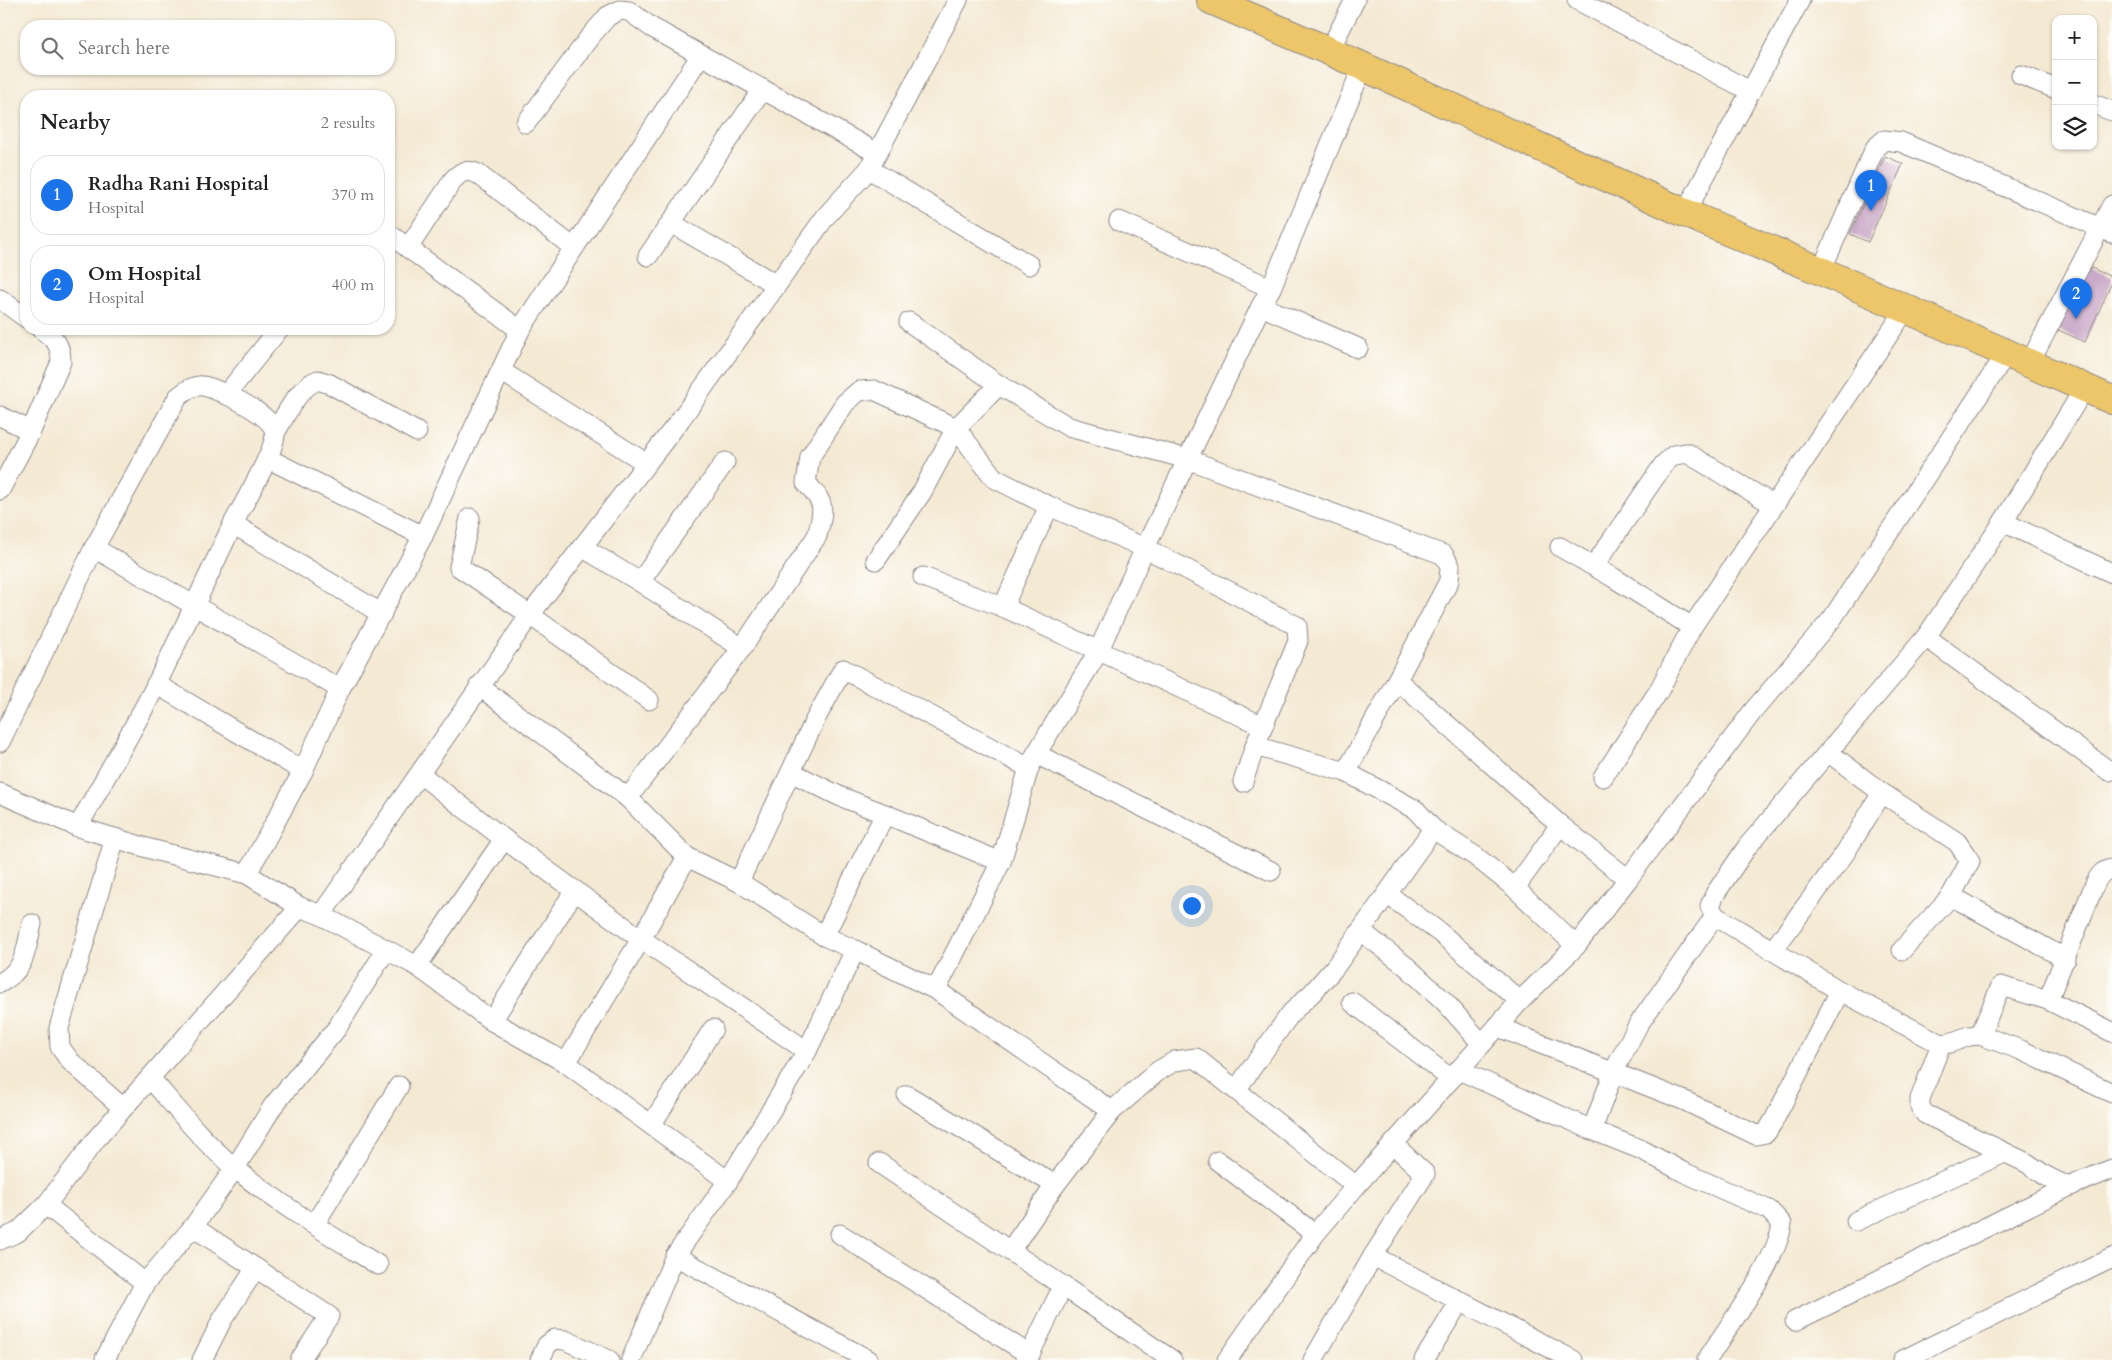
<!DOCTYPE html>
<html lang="en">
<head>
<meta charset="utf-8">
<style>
  :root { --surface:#fff; --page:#f2f2f2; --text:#202124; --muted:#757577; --line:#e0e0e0; --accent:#1a73e8 }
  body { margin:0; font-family:Cardo,serif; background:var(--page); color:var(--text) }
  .controls { position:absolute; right:15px; top:15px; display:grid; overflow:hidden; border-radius:10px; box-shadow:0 1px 4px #0004 }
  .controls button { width:45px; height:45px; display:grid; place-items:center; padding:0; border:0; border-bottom:1px solid var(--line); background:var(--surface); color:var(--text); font:25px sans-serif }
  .you { position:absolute; left:1191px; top:905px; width:18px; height:18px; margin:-12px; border:4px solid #fff; border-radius:50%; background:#1a73e8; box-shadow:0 0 0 8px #1a73e833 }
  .badge { display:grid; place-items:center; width:32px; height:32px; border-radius:50%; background:var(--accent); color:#fff; font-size:16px; font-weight:700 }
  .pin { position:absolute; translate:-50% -41px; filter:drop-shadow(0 1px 2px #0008) }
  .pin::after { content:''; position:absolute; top:26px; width:18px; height:15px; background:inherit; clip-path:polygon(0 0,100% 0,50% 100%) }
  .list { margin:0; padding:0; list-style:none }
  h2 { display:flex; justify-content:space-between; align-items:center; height:65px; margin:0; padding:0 20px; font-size:21px }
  h2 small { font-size:16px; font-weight:400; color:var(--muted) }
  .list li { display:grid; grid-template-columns:32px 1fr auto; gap:15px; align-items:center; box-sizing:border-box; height:80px; margin:0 10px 10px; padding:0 10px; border:1px solid var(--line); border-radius:20px }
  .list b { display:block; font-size:19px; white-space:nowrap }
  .list p { margin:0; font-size:16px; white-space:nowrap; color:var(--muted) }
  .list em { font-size:16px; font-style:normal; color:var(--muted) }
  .icon { flex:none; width:28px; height:28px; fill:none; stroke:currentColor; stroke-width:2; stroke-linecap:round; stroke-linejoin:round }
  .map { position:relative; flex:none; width:2112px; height:1360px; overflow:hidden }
  .search { position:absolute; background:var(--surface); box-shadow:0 1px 4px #0004; left:20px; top:20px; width:375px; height:55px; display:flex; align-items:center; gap:12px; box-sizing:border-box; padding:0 18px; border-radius:20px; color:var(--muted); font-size:19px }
  .panel { position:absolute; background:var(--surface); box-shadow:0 1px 4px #0004; left:20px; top:90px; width:375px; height:245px; border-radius:20px }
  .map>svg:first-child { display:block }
  .building { fill:#c39dc3 }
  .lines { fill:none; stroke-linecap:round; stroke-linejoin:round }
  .street-casing { stroke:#8b8687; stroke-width:21 }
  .primary-casing { stroke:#8b8687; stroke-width:30 }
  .street { stroke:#fff; stroke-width:19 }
  .primary { stroke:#ecc669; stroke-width:28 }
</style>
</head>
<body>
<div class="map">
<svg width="2112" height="1360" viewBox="0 0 2112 1360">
  <rect width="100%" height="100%" fill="#fdfcf7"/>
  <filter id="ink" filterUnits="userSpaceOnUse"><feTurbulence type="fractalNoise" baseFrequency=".02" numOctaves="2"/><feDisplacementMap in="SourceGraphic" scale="10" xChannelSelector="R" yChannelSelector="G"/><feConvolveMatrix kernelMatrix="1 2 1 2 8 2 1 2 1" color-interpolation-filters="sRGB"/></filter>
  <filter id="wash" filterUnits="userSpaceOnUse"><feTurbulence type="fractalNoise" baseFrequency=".0096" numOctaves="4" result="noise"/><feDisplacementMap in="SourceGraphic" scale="20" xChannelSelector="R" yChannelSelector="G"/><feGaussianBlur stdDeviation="1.12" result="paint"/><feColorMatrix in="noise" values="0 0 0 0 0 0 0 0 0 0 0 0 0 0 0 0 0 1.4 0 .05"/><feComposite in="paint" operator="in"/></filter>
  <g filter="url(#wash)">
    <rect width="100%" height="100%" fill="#f4e9d3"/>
    <g id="blocks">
      <g class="building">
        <path d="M1885,156L1903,164L1868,242L1850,234Z"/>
        <path d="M2084,265L2112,277V282L2085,342L2056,329Z"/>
      </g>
    </g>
  </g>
  <g filter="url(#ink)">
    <use href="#blocks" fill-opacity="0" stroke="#8b8687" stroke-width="1"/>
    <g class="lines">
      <defs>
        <g id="street">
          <path d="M958,0L869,169L1029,265"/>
          <path d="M1577,0L1750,91"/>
          <path d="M1329,51L1355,0"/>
          <path d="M2021,75L2056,89"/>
          <path d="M2093,104L2112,111"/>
          <path d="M526,123L589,38L608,16L620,10L629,11L651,27L701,55"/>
          <path d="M1685,213L1800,0"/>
          <path d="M1119,221L1271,288"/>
          <path d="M671,223L777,285"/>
          <path d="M389,234L520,330"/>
          <path d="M408,248L453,180C461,171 467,169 478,174L574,248"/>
          <path d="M648,256L763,89"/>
          <path d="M1821,271L1875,148L1884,140L1901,142L2112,233"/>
          <path d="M0,299L26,318"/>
          <path d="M1261,306L1358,348"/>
          <path d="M909,322L999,385L1069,427L1187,459L1444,555L1450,566L1449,581L1397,680L1346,772"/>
          <path d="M2029,364L2112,205"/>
          <path d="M501,371L646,463"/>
          <path d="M226,395L279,329"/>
          <path d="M0,416L31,431"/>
          <path d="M275,433C286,415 297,388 318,380L330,384L417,432"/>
          <path d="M267,458L423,536"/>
          <path d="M0,490L31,431L61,362C61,344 55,339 41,329"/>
          <path d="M470,518L459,567L530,615L649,700"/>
          <path d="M2003,522L2112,573"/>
          <path d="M233,524L382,614"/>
          <path d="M582,547L640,582L742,648"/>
          <path d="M1560,547L1614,578L1692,627"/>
          <path d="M94,548L340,689"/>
          <path d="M876,560L922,492L956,428L994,478L1049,506L1145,548L1297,626L1298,641L1255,746L1243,782"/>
          <path d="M1594,566L1664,464L1674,455L1687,453L1774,505"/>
          <path d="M923,577L1003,607L1263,726"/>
          <path d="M640,582L725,462"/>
          <path d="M1003,607L1049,506"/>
          <path d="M1926,637L2003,522L2084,389"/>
          <path d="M156,684L303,771"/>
          <path d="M479,686L628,798"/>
          <path d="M0,742L94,548L178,397C197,381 203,384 225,394C238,400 273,417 275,433C276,451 241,507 232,526C207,578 183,631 157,683C132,732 104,779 78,827"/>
          <path d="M1828,752L1882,793L1957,842L1970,861L1951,896L1902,950"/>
          <path d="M1036,754L1271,871"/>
          <path d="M2112,770L2109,771L1926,637L1747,847L1715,894L1710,906L1715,916L1840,991L1941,1044L1950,1043L1969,1036L1980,1035L2021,1050L2112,1093"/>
          <path d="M791,772L839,796L885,814L824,936"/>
          <path d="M420,774L504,839L641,939L807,1051"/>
          <path d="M1603,777L1658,692L1692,627L1906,309"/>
          <path d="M0,793L78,827L154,850L247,874L300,907L321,915L530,615L680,420L826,216L869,169"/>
          <path d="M885,814L1001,862"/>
          <path d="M1433,829L1475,856L1515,888L1576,946"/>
          <path d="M115,838L59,1028L60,1047L70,1061L123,1108"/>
          <path d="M687,857L628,798L742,648L817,536C824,509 826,503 806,483L810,457L845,403L859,391L874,390L956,428L999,385"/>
          <path d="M247,874L303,771L340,689L423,536L520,330L701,55L877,153"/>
          <path d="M1628,879L1753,711L1832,619L2006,354"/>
          <path d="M739,882L816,718L843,669L1029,768"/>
          <path d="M1515,888L1560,825"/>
          <path d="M1387,894L1439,932L1520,1001"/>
          <path d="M1951,896L2066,959"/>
          <path d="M321,915L417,966L492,1021L566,1063L728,1181"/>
          <path d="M1361,931L1406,966L1445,1002L1482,1044"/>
          <path d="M1773,950L1845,853L1882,793"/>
          <path d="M417,966L504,839"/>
          <path d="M0,983C27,968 25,951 32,924"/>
          <path d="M936,990L1001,862L1029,768L1036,754L1098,652L1145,548L1261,306L1271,288L1363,66"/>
          <path d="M2048,1000L2094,886C2098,877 2102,870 2112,869"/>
          <path d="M1352,1002L1451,1079"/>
          <path d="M492,1021L575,890"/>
          <path d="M1498,1027L1683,1100L1756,1135L1766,1133L1773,1122L1840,991"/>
          <path d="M1980,1035L2001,986L2048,1000L2112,1032"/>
          <path d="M1941,1044L1920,1099V1107L1925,1114L2027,1163L2046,1176L2068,1187"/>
          <path d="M566,1063L641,939L687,857L739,882L824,936L855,950"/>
          <path d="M1459,1070L1592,1130L1642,1150L1683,1172L1769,1210L1782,1224C1777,1262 1728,1326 1707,1360"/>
          <path d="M150,1078C177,1109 204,1143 236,1169C280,1205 330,1235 378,1265"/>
          <path d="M1236,1090L1291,1013L1313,992L1335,967L1433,829L1416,810L1346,772L1255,746"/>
          <path d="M907,1095L1055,1185"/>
          <path d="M651,1125L713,1029"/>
          <path d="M1592,1130L1614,1071L1638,1025L1715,916"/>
          <path d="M1218,1161L1315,1234"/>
          <path d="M879,1163L1010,1251"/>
          <path d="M1356,1186L1520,1001L1576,946L1628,879L1560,825L1397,680"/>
          <path d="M46,1205L145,1283"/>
          <path d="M1856,1221L2004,1153"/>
          <path d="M314,1225L399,1086"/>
          <path d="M193,1227L329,1316L300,1360"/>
          <path d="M840,1234L1030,1355"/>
          <path d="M0,1240L18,1232L46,1205L97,1138L300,907"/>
          <path d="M675,1256L869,1360"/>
          <path d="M1373,1256L1573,1360"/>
          <path d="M1063,1286L1172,1360"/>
          <path d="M1795,1321L2068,1187L2112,1169"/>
          <path d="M105,1359L145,1283L193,1227L235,1168L273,1106L337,1028L386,950"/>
          <path d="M202,1360L222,1320L256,1268"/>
          <path d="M540,1360L547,1345L555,1339L565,1340L609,1360"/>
          <path d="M631,1360L675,1256L728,1181L807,1051L855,950L936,990L1112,1111L1158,1071L1175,1061L1196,1058L1356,1186L1315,1234L1227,1360"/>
          <path d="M1027,1360L1063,1286L1010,1251L1055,1185L1112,1111"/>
          <path d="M1313,1360L1373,1256L1425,1174L1393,1144"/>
          <path d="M1424,1360L1460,1301"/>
          <path d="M1903,1360L2112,1258"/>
        </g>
        <path id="primary" d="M1211,0L1329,51L1685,213L1821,271L2112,400"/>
      </defs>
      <use href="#street" class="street-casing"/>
      <use href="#primary" class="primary-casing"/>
      <use href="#street" class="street"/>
      <use href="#primary" class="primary"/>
    </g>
  </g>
</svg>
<div class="controls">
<button>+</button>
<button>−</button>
<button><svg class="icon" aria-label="layers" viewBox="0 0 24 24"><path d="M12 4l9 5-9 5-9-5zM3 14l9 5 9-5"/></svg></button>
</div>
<div class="you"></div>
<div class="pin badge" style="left:1871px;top:211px">1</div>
<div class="pin badge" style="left:2076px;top:319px">2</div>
<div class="search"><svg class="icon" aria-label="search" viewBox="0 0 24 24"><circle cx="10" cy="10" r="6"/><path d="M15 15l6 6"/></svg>Search here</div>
<section class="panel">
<h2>Nearby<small>2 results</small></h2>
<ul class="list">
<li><span class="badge">1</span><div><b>Radha Rani Hospital</b><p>Hospital</p></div><em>370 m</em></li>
<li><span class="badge">2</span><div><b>Om Hospital</b><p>Hospital</p></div><em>400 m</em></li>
</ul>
</section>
</div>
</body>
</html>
